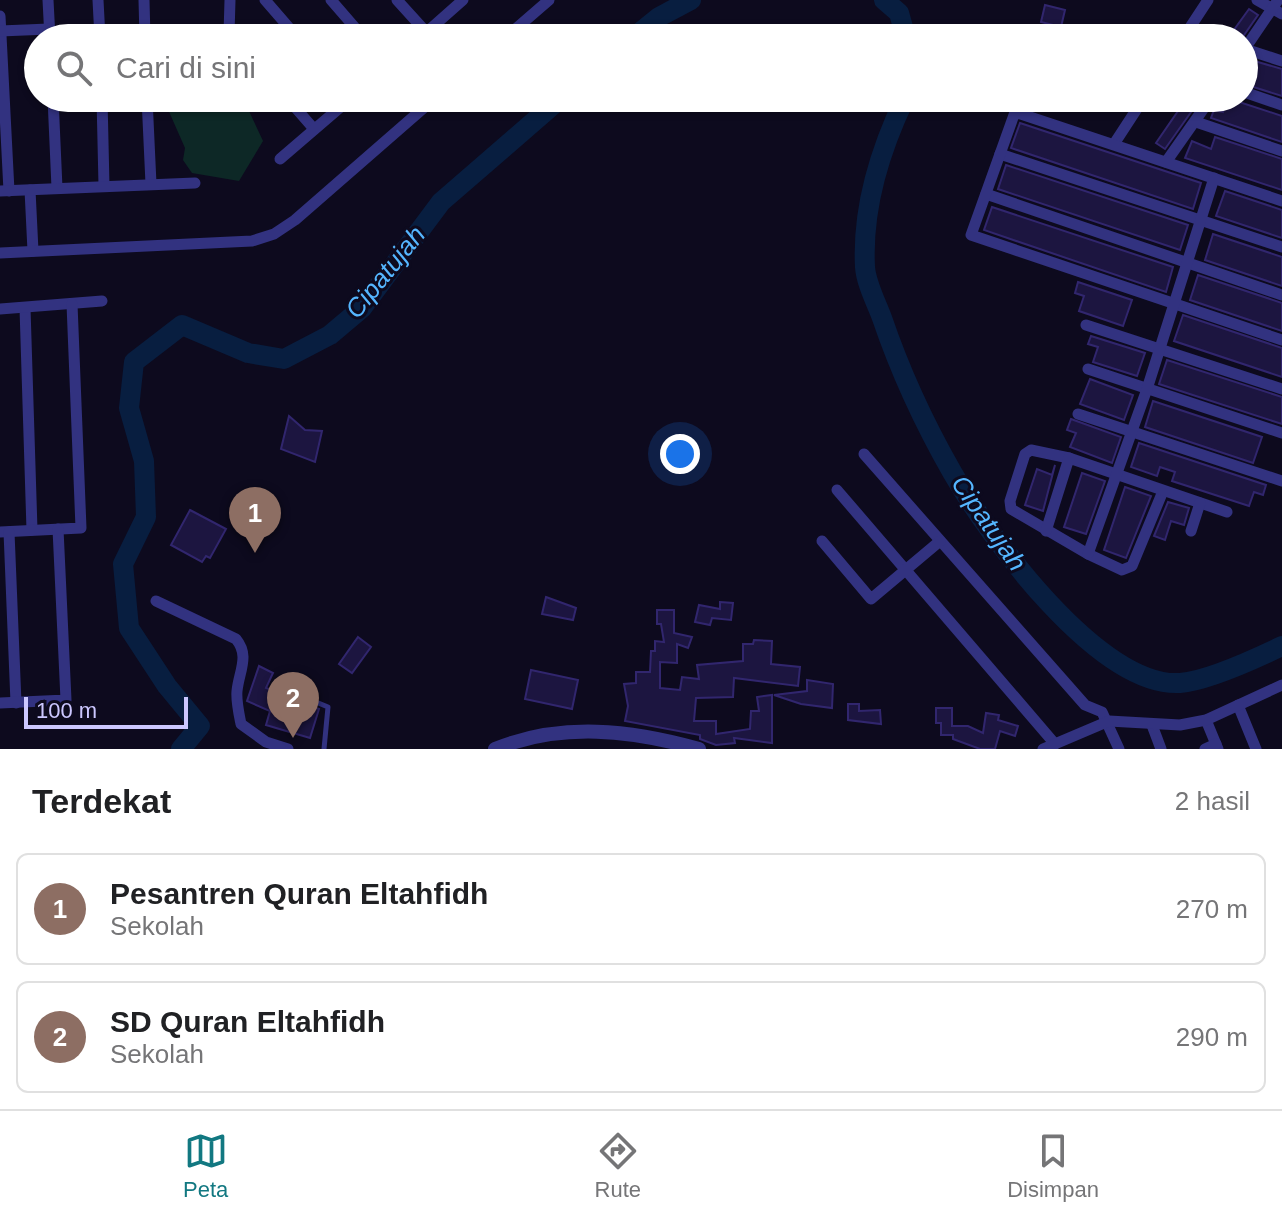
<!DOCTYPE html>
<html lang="id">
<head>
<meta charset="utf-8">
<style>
  :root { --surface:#fff; --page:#f2f2f2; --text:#202124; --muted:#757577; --line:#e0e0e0; --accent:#127881 }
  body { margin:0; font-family:Helvetica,sans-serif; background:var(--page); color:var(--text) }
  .scale { position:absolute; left:24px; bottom:20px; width:164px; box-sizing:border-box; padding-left:8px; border:4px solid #ccc7ff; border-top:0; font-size:22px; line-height:28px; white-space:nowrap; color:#ccc7ff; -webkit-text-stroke:6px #0d0a1e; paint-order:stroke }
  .you { position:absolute; left:680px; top:454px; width:28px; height:28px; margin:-20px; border:6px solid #fff; border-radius:50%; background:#1a73e8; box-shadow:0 0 0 12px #1a73e833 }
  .badge { display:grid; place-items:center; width:52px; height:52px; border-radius:50%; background:var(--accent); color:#fff; font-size:26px; font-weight:700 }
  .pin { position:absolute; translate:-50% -66px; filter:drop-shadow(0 2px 4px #0008) }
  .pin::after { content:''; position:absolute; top:42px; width:28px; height:24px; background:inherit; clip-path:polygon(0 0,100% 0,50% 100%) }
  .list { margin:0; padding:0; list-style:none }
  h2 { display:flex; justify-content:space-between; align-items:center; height:104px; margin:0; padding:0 32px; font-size:34px }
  h2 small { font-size:26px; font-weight:400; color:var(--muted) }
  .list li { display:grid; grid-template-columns:52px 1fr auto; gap:24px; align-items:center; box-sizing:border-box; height:112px; margin:0 16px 16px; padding:0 16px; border:2px solid var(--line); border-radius:12px }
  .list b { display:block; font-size:30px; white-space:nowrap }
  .list p { margin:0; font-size:26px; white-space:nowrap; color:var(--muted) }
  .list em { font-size:26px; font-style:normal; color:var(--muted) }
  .icon { flex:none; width:44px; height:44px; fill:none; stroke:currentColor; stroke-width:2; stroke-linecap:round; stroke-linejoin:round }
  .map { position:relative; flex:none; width:1282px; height:749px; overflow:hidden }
  .search { position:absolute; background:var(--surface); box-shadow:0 2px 6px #0004; left:24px; right:24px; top:24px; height:88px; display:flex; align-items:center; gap:20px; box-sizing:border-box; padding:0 28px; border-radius:44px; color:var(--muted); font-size:30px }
  .sheet { height:360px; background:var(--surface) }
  nav { display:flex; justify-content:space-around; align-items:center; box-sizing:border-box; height:112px; border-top:2px solid var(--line); background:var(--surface); font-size:22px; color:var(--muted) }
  nav a { display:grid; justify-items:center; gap:4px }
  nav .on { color:var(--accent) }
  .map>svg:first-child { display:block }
  .green { fill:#0d2826 }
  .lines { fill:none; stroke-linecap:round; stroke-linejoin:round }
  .river { stroke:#081e40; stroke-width:20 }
  .building { fill:#1c1540; stroke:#31266e; stroke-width:2 }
  .service { stroke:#323280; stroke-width:5 }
  .minor { stroke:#323280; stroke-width:11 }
  .tertiary { stroke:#323280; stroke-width:14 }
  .labels { text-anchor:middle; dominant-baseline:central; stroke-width:6; stroke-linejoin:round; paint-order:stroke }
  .water-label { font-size:26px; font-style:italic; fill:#55b6ff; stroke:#0d0a1e }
</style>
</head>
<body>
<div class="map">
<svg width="1282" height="749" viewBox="0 0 1282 749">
  <rect width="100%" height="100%" fill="#0d0a1e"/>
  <path class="green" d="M163,98H243L263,141L239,181L192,173L183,160L185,148Z"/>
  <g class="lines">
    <g class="river">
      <path d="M884,0L899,13L906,38"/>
      <path d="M633,38L659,17L691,0"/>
      <path d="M905,98C880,150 862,209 865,267C866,283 876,302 882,318C900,371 924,423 952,472C988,535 1099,688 1180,683C1206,681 1257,658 1282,646"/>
      <path d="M181,749L200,726L167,686L129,628L123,564L146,517L144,461L129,408L134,362L182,325L248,353L284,359L330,335L362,308L441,202L561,98"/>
    </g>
  </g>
  <g class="building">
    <path d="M1045,5L1065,10L1061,27L1041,22Z"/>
    <path d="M1249,9L1258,15L1242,38H1228Z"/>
    <path d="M1251,60L1282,69V96L1244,84Z"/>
    <path d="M1187,98H1201L1165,149L1156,143Z"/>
    <path d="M1227,98L1282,116V142L1211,118L1214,110L1223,112Z"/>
    <path d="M1020,123L1201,183L1193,209L1011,148Z"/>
    <path d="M1215,137L1282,159V190L1185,158L1192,141L1211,149Z"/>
    <path d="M1006,165L1188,225L1180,250L998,189Z"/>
    <path d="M1225,191L1282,210V238L1216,216Z"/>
    <path d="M992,207L1173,267L1166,292L984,230Z"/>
    <path d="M1213,234L1282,257V286L1205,260Z"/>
    <path d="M1198,275L1282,303V331L1190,300Z"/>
    <path d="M1078,282L1132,300L1123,326L1079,311L1084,296L1075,293Z"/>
    <path d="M1183,315L1282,348V377L1174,341Z"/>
    <path d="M1091,336L1145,353L1137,376L1093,362L1098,347L1088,344Z"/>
    <path d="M1167,360L1282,397V424L1159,384Z"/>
    <path d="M1090,379L1133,395L1124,420L1080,404Z"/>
    <path d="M1153,401L1262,437L1253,463L1145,427Z"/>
    <path d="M289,416L305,430L322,431L315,462L281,449Z"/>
    <path d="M1071,419L1121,437L1112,463L1070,447L1076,433L1067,430Z"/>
    <path d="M1139,443L1266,485L1263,495L1254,492L1249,506L1172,481L1175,472L1160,467L1157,476L1131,467Z"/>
    <path d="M1055,465L1043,511L1025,505L1037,469L1052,475Z"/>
    <path d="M1082,473L1105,481L1086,534L1064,527Z"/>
    <path d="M1125,487L1151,496L1126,558L1104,550Z"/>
    <path d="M1168,502L1189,508L1184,525L1171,521L1165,540L1154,536Z"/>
    <path d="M190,510L226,529L210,558L206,556L202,562L171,545Z"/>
    <path d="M546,597L576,608L573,620L542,614Z"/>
    <path d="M720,602L733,603L731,620L712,618L710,625L695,622L699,605L720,609Z"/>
    <path d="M657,610H674V633L692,637L688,648L677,644V663L660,662V688L680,690L682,677L699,679L697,665L743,661V644H753L754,640L772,641L771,664L800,667L798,686L734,678L733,697L696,698L694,721H716V734L750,729L751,711H759L757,697L772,695V743L734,738L735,743L716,745L700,739V735L625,721L628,706L624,684L636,683V672H650L651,651H655V641L664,642L661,624H657Z"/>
    <path d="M358,637L371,647L352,673L339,664Z"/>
    <path d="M259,666L273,673L266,688L272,690L270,694L319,709L310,738L266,725L270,711L247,701Z"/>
    <path d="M531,670L578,680L572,709L525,699Z"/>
    <path d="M807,680L833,684L832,708L801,704L774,695L807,691Z"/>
    <path d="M848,704H859V711L880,710L881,724L848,720Z"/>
    <path d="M936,708H952V726H968L983,733L986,713L999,715L998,720L1018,726L1015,736L1000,731L995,749H980L953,739V735H941V723H936Z"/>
  </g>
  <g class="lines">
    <path class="service" d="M299,695L328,707L324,749"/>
    <g class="minor">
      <path d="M48,0L50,38"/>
      <path d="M98,0L100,38"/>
      <path d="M144,0L145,38"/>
      <path d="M230,0L229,34L233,38"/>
      <path d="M265,0L298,38"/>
      <path d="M331,0L364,38"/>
      <path d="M397,0L426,32"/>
      <path d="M1257,0L1282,14"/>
      <path d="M0,16L9,191"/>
      <path d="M0,31L49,29"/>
      <path d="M420,38L463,0"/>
      <path d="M505,38L549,0"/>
      <path d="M1183,38L1208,0"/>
      <path d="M1245,49L1282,61"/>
      <path d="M1244,50L1278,0"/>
      <path d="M1244,92L1282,105"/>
      <path d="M53,98L57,188"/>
      <path d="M102,98L104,186"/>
      <path d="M147,98L151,184"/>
      <path d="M287,98L314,129"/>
      <path d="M1196,122L1282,151"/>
      <path d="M1114,144L1144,98"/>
      <path d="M1000,154L1282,247"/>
      <path d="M280,159L351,98"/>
      <path d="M1166,162L1211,98"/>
      <path d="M30,190L33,251"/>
      <path d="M0,191L195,183"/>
      <path d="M986,194L1282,295"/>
      <path d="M1282,201L1015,112L971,235L1282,340"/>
      <path d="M0,253L252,241L274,234L295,220L435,98"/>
      <path d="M25,308L32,530"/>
      <path d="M0,309L102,301"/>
      <path d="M1086,325L1282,389"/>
      <path d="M1088,369L1282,433"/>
      <path d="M1078,414L1282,481"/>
      <path d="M864,454L1085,705L1102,712L1119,749"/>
      <path d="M1069,458L1031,450L1025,454L1010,501L1011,509L1088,554L1122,570L1132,566L1163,491"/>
      <path d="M837,490L1055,744"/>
      <path d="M1046,531L1069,458L1227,512"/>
      <path d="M1191,531L1200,503"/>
      <path d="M0,532L81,528L72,304"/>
      <path d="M9,532L16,703"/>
      <path d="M822,541L871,599L940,541"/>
      <path d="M1088,554L1147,389L1214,178"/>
      <path d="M156,601L236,639C250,656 239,671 237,691C236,701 239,714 241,724L266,742L288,749"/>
      <path d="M0,703L66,700L58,529"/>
      <path d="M1238,705L1256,749"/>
      <path d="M1206,720L1218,749"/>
      <path d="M1152,725L1161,749"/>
      <path d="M1043,749L1109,721L1180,725L1206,720L1282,685"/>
      <path d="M1205,749L1216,744"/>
    </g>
    <path class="tertiary" d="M495,749C562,722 631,730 699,749"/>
  </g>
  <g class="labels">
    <g class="water-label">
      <text transform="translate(385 272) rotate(-51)">Cipatujah</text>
      <text transform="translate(989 523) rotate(55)">Cipatujah</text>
    </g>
  </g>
</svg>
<div class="scale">100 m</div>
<div class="you"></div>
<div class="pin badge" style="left:255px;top:553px;background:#8d6e63">1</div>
<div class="pin badge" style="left:293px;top:738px;background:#8d6e63">2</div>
<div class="search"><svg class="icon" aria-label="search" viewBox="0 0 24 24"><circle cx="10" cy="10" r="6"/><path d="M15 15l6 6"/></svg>Cari di sini</div>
</div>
<section class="sheet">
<h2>Terdekat<small>2 hasil</small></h2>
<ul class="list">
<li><span class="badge" style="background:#8d6e63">1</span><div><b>Pesantren Quran Eltahfidh</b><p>Sekolah</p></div><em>270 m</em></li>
<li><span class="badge" style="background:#8d6e63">2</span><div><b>SD Quran Eltahfidh</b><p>Sekolah</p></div><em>290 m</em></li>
</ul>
</section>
<nav>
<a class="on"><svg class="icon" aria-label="map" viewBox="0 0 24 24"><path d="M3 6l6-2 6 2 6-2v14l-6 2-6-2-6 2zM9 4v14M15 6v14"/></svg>Peta</a>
<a><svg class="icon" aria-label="directions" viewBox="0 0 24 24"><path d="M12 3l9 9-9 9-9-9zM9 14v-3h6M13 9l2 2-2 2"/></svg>Rute</a>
<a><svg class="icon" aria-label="saved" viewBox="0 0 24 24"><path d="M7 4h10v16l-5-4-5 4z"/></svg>Disimpan</a>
</nav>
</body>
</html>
